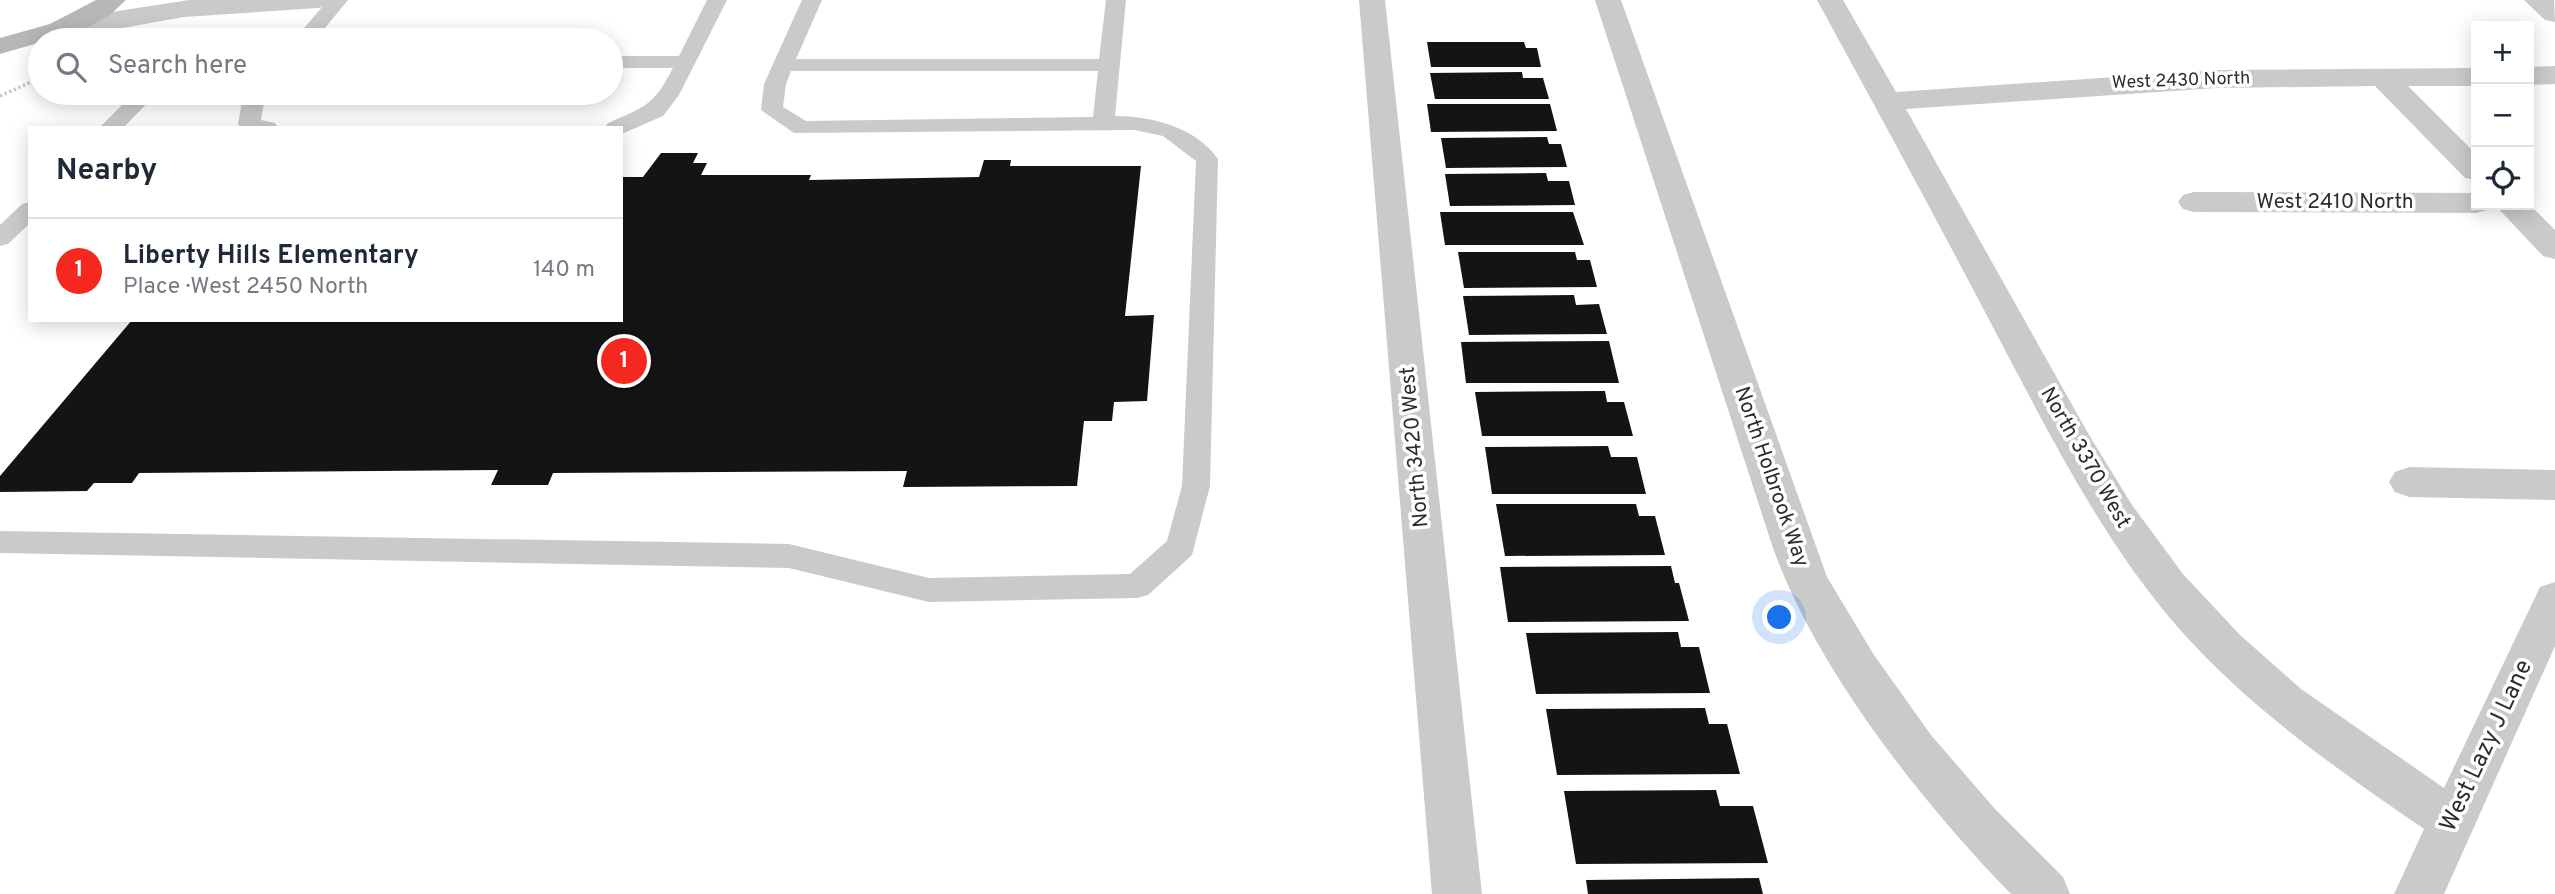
<!DOCTYPE html>
<html lang="en">
<head>
<meta charset="utf-8">
<style>
  :root { --surface:#fff; --page:#f6f6f7; --text:#1f2937; --muted:#747a83; --line:#e0e1e3; --accent:#f4281f }
  body { margin:0; font-family:Overpass,sans-serif; background:var(--page); color:var(--text) }
  .controls { position:absolute; right:21px; top:21px; display:grid; overflow:hidden; border-radius:0px; box-shadow:0 4px 18px #0003 }
  .controls button { width:63px; height:63px; display:grid; place-items:center; padding:0; border:0; border-bottom:2px solid var(--line); background:var(--surface); color:var(--text); font:35px sans-serif }
  .you { position:absolute; left:1780px; top:618px; width:24px; height:24px; margin:-18px; border:5px solid #fff; border-radius:50%; background:#1a73e8; box-shadow:0 0 0 10px #1a73e833 }
  .badge { display:grid; place-items:center; width:46px; height:46px; border-radius:50%; background:var(--accent); color:#fff; font-size:23px; font-weight:700 }
  .pin { position:absolute; translate:-50% -50%; border:4px solid #fff; box-shadow:0 2px 7px #0006 }
  .list { margin:0; padding:0; list-style:none }
  h2 { display:flex; justify-content:space-between; align-items:center; height:91px; margin:0; padding:0 28px; font-size:30px }
  h2 small { font-size:23px; font-weight:400; color:var(--muted) }
  .list li { display:grid; grid-template-columns:46px 1fr auto; gap:21px; align-items:center; box-sizing:border-box; height:105px; padding:0 28px; border-top:2px solid var(--line) }
  .list b { display:block; font-size:26px; white-space:nowrap }
  .list p { margin:0; font-size:23px; white-space:nowrap; color:var(--muted) }
  .list em { font-size:23px; font-style:normal; color:var(--muted) }
  .icon { flex:none; width:38px; height:38px; fill:none; stroke:currentColor; stroke-width:2; stroke-linecap:round; stroke-linejoin:round }
  .map { position:relative; flex:none; width:2555px; height:894px; overflow:hidden }
  .search { position:absolute; background:var(--surface); box-shadow:0 4px 18px #0003; left:28px; top:28px; width:595px; height:77px; display:flex; align-items:center; gap:18px; box-sizing:border-box; padding:0 24px; border-radius:38px; color:var(--muted); font-size:26px }
  .panel { position:absolute; background:var(--surface); box-shadow:0 4px 18px #0003; left:28px; top:126px; width:595px; height:196px; border-radius:0px }
  .map>svg:first-child { display:block }
  .building { fill:#141414 }
  .lines { fill:none; stroke-linecap:round; stroke-linejoin:round }
  .path { stroke:#cacaca; stroke-width:3.5; stroke-dasharray:2.5 2.5; stroke-linecap:butt }
  .lane { fill:#cacaca; fill-rule:evenodd }
  .street { fill:#cacaca; fill-rule:evenodd }
  .secondary { fill:#b7b7b7; fill-rule:evenodd }
  .labels { text-anchor:middle; dominant-baseline:central; stroke-width:7; stroke-linejoin:round; paint-order:stroke }
  .far-street-label { font-size:18px; fill:#2d2d2d; stroke:#fff }
  .street-label { font-size:21px; fill:#2d2d2d; stroke:#fff }
  .near-street-label { font-size:24px; fill:#2d2d2d; stroke:#fff }
</style>
</head>
<body>
<div class="map">
<svg width="2555" height="894" viewBox="0 0 2555 894">
  <rect width="100%" height="100%" fill="#fff"/>
  <g class="building">
    <path d="M1427,42H1524L1526,48H1537L1541,67H1431Z"/>
    <path d="M1522,72L1523,78H1543L1549,99H1435L1430,73Z"/>
    <path d="M1427,104H1550L1557,131L1431,132Z"/>
    <path d="M1547,137L1549,144H1561L1567,167L1446,168L1441,138Z"/>
    <path d="M661,153H698L693,163H707L701,175H811L809,180L979,177L984,160H1011L1010,166H1141L1125,316L1154,315L1147,401L1114,402L1112,421H1084L1077,486L903,487L907,471L553,473L548,485H491L498,470L139,473L132,483H94L87,491L0,492V476L132,320H621V177H643Z"/>
    <path d="M1546,173L1548,181H1569L1575,205L1450,206L1445,174Z"/>
    <path d="M1440,212H1573L1584,245H1445Z"/>
    <path d="M1458,252H1575L1577,260H1590L1597,287L1464,288Z"/>
    <path d="M1574,295L1576,305L1599,304L1607,334L1469,335L1463,296Z"/>
    <path d="M1609,341L1619,383H1466L1461,342Z"/>
    <path d="M1605,391L1607,402H1624L1633,436H1482L1475,392Z"/>
    <path d="M1608,446L1611,457H1637L1646,494H1492L1485,447Z"/>
    <path d="M1496,504H1636L1639,516H1655L1665,555L1505,556Z"/>
    <path d="M1671,566L1675,583H1679L1689,621L1508,622L1500,567Z"/>
    <path d="M1678,632L1681,647H1699L1710,693L1536,694L1526,633Z"/>
    <path d="M1705,708L1709,724H1727L1740,774L1557,775L1546,709Z"/>
    <path d="M1716,790L1720,806H1753L1768,863L1576,864L1564,791Z"/>
    <path d="M1759,878L1763,894H1588L1586,880Z"/>
  </g>
  <g class="lines">
    <path class="path" d="M0,96L40,78"/>
    <g class="lane">
      <path d="M328,0H348L315,40H294Z"/>
      <path d="M707,0H727L679,95L663,116L624,133H621V128H605L608,123C645,107 654,105 673,68H611V56H679Z"/>
      <path d="M802,0H822L796,59H1099L1106,0H1126L1115,116C1151,116 1196,127 1218,159L1210,486L1192,555L1148,595L1137,598L929,602L789,568L0,553V531L789,544L929,578L1130,574L1167,541L1182,486L1196,161L1163,136L1134,130L794,133L761,110L764,84ZM791,71H1098L1093,117L806,121L783,107L786,84Z"/>
      <path d="M134,93H157L123,128H99Z"/>
      <path d="M249,93H270L264,102L261,120L275,123L278,128H241L238,124L242,101Z"/>
      <path d="M30,202V223L8,244L0,246V225L22,204Z"/>
    </g>
    <g class="street">
      <path d="M189,0H331L327,6L318,8L184,17L56,40L42,39L38,33L42,27L118,11Z"/>
      <path d="M1359,0H1385L1482,894H1432Z"/>
      <path d="M1595,0H1621L1827,577L1874,655L1931,735L1995,809L2063,877L2070,894H2011C1922,803 1814,666 1772,545Z"/>
      <path d="M1817,0H1843L1896,92L2217,70L2476,68V86H2408L2476,154V180L2465,178L2375,86L2217,88L1906,109L2089,435L2132,505L2183,574L2240,635L2301,689L2444,788L2540,587L2555,582V646L2444,894H2394L2424,829C2338,770 2252,710 2182,632C2104,544 2050,435 1995,331C1937,220 1877,110 1817,0Z"/>
      <path d="M2524,0H2554L2555,22L2545,20Z"/>
      <path d="M2555,66V84L2529,85V67Z"/>
      <path d="M2194,192L2476,193V205H2491L2487,210L2476,213L2194,212L2183,209L2178,202L2183,195Z"/>
      <path d="M2529,204L2555,230V259L2543,256L2495,205Z"/>
      <path d="M2409,467L2555,470V500L2409,497L2395,492L2389,482L2395,472Z"/>
    </g>
    <path class="secondary" d="M96,0H126L110,15L83,30L0,54V38L50,24Z"/>
  </g>
  <g class="labels">
    <g class="far-street-label">
      <text transform="translate(2181 81) rotate(-2)">West 2430 North</text>
    </g>
    <g class="street-label">
      <text x="2335" y="202">West 2410 North</text>
      <text transform="translate(1415 447) rotate(-95)">North 3420 West</text>
      <text transform="translate(2085 458) rotate(60)">North 3370 West</text>
      <text transform="translate(1771 477) rotate(71)">North Holbrook Way</text>
    </g>
    <g class="near-street-label">
      <text transform="translate(2487 746) rotate(-65)">West Lazy J Lane</text>
    </g>
  </g>
</svg>
<div class="controls">
<button>+</button>
<button>−</button>
<button><svg class="icon" aria-label="locate" viewBox="0 0 24 24"><circle cx="12" cy="12" r="6"/><path d="M12 2v4M12 18v4M2 12h4M18 12h4"/></svg></button>
</div>
<div class="you"></div>
<div class="pin badge" style="left:624px;top:361px">1</div>
<div class="search"><svg class="icon" aria-label="search" viewBox="0 0 24 24"><circle cx="10" cy="10" r="6"/><path d="M15 15l6 6"/></svg>Search here</div>
<section class="panel">
<h2>Nearby<small></small></h2>
<ul class="list">
<li><span class="badge">1</span><div><b>Liberty Hills Elementary</b><p>Place · West 2450 North</p></div><em>140 m</em></li>
</ul>
</section>
</div>
</body>
</html>
